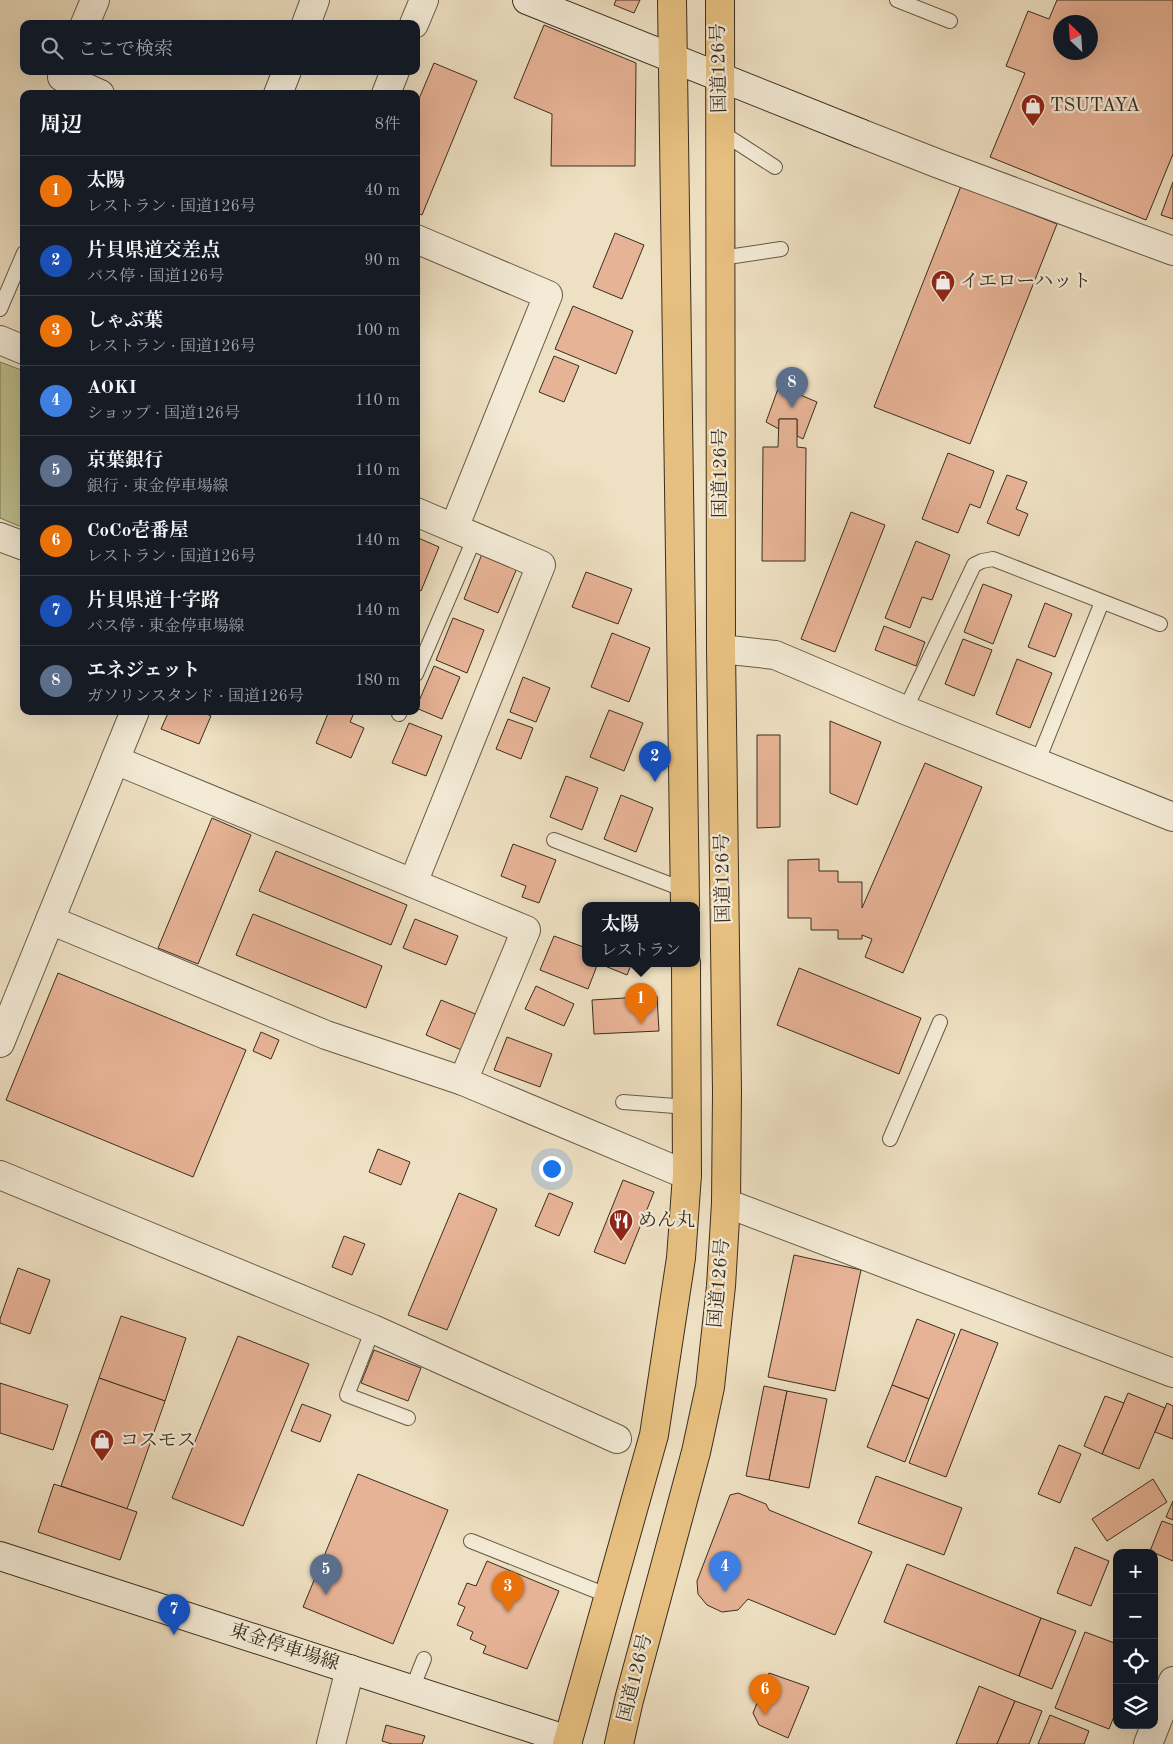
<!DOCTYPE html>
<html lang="ja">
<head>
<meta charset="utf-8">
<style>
  :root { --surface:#171b24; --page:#242831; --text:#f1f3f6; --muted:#9ea1a6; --line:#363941; --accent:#c59692 }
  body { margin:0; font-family:"Old Standard TT","Noto Serif JP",serif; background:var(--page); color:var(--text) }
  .controls { position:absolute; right:15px; bottom:15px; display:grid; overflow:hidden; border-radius:10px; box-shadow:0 5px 20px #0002 }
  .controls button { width:45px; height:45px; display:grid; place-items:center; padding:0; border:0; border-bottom:1px solid var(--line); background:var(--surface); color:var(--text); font:25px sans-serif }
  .compass { position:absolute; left:1053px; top:15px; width:45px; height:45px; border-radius:50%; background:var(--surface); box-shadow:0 5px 20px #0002; rotate:335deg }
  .you { position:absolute; left:551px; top:1168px; width:18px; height:18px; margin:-12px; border:4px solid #fff; border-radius:50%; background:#1a73e8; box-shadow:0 0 0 8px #1a73e833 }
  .badge { display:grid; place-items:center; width:32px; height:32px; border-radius:50%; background:var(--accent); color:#fff; font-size:16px; font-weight:700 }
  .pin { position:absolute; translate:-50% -41px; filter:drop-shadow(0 1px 2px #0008) }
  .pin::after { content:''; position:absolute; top:26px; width:18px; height:15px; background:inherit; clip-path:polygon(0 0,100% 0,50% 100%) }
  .popup { position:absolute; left:582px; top:902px; width:118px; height:65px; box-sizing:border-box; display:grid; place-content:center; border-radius:10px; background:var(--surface); filter:drop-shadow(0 1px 4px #0005); font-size:16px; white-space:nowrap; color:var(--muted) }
  .popup b { font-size:19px; color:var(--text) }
  .popup::after { content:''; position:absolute; left:50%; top:100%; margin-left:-10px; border:10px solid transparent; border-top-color:var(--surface) }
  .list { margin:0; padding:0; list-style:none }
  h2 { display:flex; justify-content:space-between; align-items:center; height:65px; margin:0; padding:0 20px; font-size:21px }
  h2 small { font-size:16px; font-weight:400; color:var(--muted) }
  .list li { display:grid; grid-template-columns:32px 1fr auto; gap:15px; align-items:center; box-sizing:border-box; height:70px; padding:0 20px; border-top:1px solid var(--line) }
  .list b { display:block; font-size:19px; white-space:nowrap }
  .list p { margin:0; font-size:16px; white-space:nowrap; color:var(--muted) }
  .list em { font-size:16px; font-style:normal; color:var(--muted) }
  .icon { flex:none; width:28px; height:28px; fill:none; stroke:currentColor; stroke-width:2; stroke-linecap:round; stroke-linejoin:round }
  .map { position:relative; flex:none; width:1173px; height:1744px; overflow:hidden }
  .search { position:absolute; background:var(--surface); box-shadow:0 5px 20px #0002; left:20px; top:20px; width:400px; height:55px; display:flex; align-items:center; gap:12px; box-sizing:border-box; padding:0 18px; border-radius:10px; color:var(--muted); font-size:19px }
  .panel { position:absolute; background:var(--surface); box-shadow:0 5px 20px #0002; left:20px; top:90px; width:400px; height:625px; border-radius:10px }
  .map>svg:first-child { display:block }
  .green { fill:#bfc08f; stroke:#7c7758 }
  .building { fill:#e7b396; stroke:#392e20; fill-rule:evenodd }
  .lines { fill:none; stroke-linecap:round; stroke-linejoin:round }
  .lane-casing { stroke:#665a48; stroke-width:16 }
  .street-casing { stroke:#665a48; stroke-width:30 }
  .secondary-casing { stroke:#392e20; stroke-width:30 }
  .highway-casing { stroke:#392e20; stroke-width:30 }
  .lane { stroke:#f4ebd7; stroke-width:14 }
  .street { stroke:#f4ebd7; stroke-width:28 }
  .secondary { stroke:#f4ebd7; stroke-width:28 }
  .highway { stroke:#e7c081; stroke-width:28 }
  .labels { text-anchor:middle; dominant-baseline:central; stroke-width:4.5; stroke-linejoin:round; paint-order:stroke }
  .street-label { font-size:19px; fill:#392e20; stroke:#f4ebd7 }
  .poi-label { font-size:19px; fill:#392e20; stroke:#f4ebd7; text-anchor:start }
</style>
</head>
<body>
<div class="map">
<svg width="1173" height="1744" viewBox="0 0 1173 1744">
  <rect width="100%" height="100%" fill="#eee0c2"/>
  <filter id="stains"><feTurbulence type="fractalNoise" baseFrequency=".004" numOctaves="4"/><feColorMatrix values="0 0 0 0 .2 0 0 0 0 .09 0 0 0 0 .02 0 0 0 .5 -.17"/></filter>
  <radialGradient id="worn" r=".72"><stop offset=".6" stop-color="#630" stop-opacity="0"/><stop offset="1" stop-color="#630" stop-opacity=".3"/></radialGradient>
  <path class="green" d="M0,362L24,371V528L0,518Z"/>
  <g class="building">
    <path d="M616,0H640L634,13L614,5Z"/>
    <path d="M1057,0H1173V154L1146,220L990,157L1025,73L1006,66L1028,11L1049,19ZM1060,22H1090V52H1060Z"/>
    <path d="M544,25L636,63L635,166H551L552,114L514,98Z"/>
    <path d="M434,63L477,81L422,215L416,213V106Z"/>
    <path d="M1173,182V219L1161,215Z"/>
    <path d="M961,186L1057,224L970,444L874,407Z"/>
    <path d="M615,233L644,245L622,299L593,287Z"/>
    <path d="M573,306L633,331L616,374L555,349Z"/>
    <path d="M554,356L579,366L564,402L539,392Z"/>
    <path d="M779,386L817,402L803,439L797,436V419H779V429L766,422Z"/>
    <path d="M779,419H797V447L806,448L805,561H762L763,447H778Z"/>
    <path d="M948,453L994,471L980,508L970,504L958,533L922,519Z"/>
    <path d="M1007,475L1027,482L1016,509L1028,514L1019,536L987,523Z"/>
    <path d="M851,512L885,525L835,652L801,639Z"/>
    <path d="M416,537L439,547L421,591L416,589Z"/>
    <path d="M916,541L950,555L932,600L922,597L910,628L885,618Z"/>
    <path d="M482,554L517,568L498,613L464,599Z"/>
    <path d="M586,572L632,589L618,624L572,607Z"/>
    <path d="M983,584L1012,595L993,644L964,632Z"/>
    <path d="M1045,603L1072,614L1055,657L1028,647Z"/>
    <path d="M453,618L484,630L467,673L436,660Z"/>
    <path d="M884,626L925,642L916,666L875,650Z"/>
    <path d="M612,633L650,648L629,702L591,687Z"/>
    <path d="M963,639L992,650L974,696L945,684Z"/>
    <path d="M1017,659L1052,673L1030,728L996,714Z"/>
    <path d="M434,666L460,677L442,719L416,708Z"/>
    <path d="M523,677L550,688L536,722L510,712Z"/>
    <path d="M609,710L643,723L624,771L590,757Z"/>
    <path d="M169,711H200L211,716L199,744L161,729Z"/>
    <path d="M329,711H350L354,713L350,722L364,728L351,758L316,743Z"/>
    <path d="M508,719L533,728L521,759L496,749Z"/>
    <path d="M830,721L881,742L857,805L830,793Z"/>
    <path d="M409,723L442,736L426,776L392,763Z"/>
    <path d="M757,735H780V827L757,828Z"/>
    <path d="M925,763L982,787L903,973L865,957L872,939L862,935V939H838V930H811V918H788V860L819,859V871H838V882H862V908Z"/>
    <path d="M566,776L598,788L582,830L550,817Z"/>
    <path d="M621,795L653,808L636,852L604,839Z"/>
    <path d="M212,818L251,835L198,964L158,948Z"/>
    <path d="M513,844L556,860L539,903L522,897L526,886L501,876Z"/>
    <path d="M276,851L407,905L391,945L259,891Z"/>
    <path d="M253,914L382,966L366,1008L236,955Z"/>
    <path d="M415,919L458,936L446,965L403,948Z"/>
    <path d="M554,936L586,948V963H598L588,989L540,970Z"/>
    <path d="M601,963H632L627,975L600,964Z"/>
    <path d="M799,968L921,1018L899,1074L777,1025Z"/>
    <path d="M58,973L246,1050L193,1177L6,1100Z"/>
    <path d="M536,986L574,1004L564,1026L525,1009Z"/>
    <path d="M657,996L659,1031L594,1034L592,1000Z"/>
    <path d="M441,1000L478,1015L464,1051L426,1035Z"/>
    <path d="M261,1032L279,1040L271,1059L253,1051Z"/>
    <path d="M507,1037L552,1054L540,1087L494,1070Z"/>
    <path d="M378,1149L410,1162L401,1185L369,1172Z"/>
    <path d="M623,1180L654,1192L625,1264L594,1252Z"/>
    <path d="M459,1193L497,1209L447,1330L408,1315Z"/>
    <path d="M549,1193L573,1203L559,1236L535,1226Z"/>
    <path d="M344,1236L365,1244L352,1275L332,1267Z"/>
    <path d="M794,1255L861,1270L835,1391L768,1377Z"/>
    <path d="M18,1268L50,1280L30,1334L0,1323V1319Z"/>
    <path d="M121,1316L186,1338L165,1401L99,1378Z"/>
    <path d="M917,1319L955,1334L929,1399L892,1385Z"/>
    <path d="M961,1329L998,1343L946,1477L909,1463Z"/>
    <path d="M238,1336L309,1364L243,1526L172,1498Z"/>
    <path d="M374,1350L421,1368L408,1401L361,1383Z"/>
    <path d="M99,1378L165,1401L127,1509L61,1486Z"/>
    <path d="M0,1383L68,1405L53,1450L0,1433Z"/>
    <path d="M892,1385L929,1399L905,1462L867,1447Z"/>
    <path d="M764,1386L787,1391L769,1480L746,1476Z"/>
    <path d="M787,1391L827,1399L809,1488L769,1480Z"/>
    <path d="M1128,1393L1165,1408L1139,1469L1102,1454Z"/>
    <path d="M1105,1396L1124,1403L1102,1454L1084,1446Z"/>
    <path d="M1167,1403L1173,1406V1439L1155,1432Z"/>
    <path d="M302,1404L331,1415L320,1442L291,1431Z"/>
    <path d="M1059,1445L1081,1454L1060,1503L1038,1494Z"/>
    <path d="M358,1474L448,1510L393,1644L303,1607Z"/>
    <path d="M876,1476L962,1508L944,1555L858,1523Z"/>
    <path d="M1153,1479L1167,1502L1107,1541L1092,1519Z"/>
    <path d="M54,1484L137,1512L120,1560L38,1532Z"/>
    <path d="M738,1493L766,1504L769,1510L872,1552L835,1635L748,1599L738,1610L722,1612L707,1605L698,1594L697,1581L730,1495Z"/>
    <path d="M1173,1501V1520L1166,1517Z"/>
    <path d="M1162,1521L1173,1525V1561L1150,1551Z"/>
    <path d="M1075,1547L1109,1561L1091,1606L1057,1593Z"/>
    <path d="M487,1561L559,1591L527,1669L483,1653L486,1646L470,1639L473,1632L457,1625L465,1607L458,1604L467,1583L476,1586Z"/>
    <path d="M907,1564L1041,1618L1019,1676L884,1622Z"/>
    <path d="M1041,1618L1076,1631L1052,1689L1019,1676Z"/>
    <path d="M1085,1632L1117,1644V1709L1109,1729L1055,1708Z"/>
    <path d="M769,1673L809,1687L788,1738L759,1725L753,1713Z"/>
    <path d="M979,1686L1015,1701L997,1744H956Z"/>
    <path d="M1015,1701L1042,1711L1029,1744H997Z"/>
    <path d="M1050,1715L1089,1731L1084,1744H1038Z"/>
    <path d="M386,1725L425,1736L422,1744H392L382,1741Z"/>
  </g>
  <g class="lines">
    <defs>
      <g id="lane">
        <path d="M897,0L950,21"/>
        <path d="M721,132L775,167"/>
        <path d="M721,258L781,249"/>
        <path d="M0,309L24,253"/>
        <path d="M416,674L475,537"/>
        <path d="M905,710L974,565L982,561L993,559L1160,624"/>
        <path d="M399,714L400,711"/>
        <path d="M1037,763L1102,602"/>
        <path d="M554,840L685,890"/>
        <path d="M623,1102L688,1107"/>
        <path d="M890,1139L940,1022"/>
        <path d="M373,1329L347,1395L408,1418"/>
        <path d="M471,1541L609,1596"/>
        <path d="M412,1689L424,1659"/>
      </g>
      <g id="street">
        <path d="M85,24L95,0"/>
        <path d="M306,24L315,0"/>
        <path d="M414,24L424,0"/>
        <path d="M65,71L62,77L100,94"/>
        <path d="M278,94L287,71"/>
        <path d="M386,94L395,71"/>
        <path d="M860,133L939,164L1173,251"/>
        <path d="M416,239L548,295L454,528"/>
        <path d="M0,340L24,350"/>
        <path d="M0,537L24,546"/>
        <path d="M721,649L775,655L905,710L1173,817"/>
        <path d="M115,760L526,930L463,1081"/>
        <path d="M413,883L541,565L416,512"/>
        <path d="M50,920L326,1035L463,1081L687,1175"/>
        <path d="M0,1043L135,711"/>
        <path d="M0,1175L373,1329L617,1439"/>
        <path d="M726,1203L1173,1373"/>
        <path d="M331,1744L350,1669"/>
        <path d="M1148,1744L1173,1681"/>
      </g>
      <g id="secondary">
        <path d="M527,0L860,133"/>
        <path d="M0,1556L568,1740"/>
      </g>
      <g id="highway">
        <path d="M672,0L685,905"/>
        <path d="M567,1744L654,1435L681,1258L687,1175L686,963"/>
        <path d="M619,1744L629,1700L696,1452L710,1387L721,1286L726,1203L727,1092L721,649L720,0"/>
      </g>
    </defs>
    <use href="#lane" class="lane-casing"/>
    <use href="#street" class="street-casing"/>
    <use href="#secondary" class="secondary-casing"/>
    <use href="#highway" class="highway-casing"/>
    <use href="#lane" class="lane"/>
    <use href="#street" class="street"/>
    <use href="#secondary" class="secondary"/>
    <use href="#highway" class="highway"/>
  </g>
  <defs>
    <symbol id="shop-pin" viewBox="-11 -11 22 30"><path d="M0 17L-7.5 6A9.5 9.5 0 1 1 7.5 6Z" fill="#8f2418" stroke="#f4ebd7"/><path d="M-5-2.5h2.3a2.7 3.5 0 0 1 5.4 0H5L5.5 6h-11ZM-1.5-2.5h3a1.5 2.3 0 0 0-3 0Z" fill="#fff"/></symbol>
    <symbol id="restaurant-pin" viewBox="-11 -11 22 30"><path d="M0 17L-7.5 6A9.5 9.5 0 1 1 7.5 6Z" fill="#8f2418" stroke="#f4ebd7"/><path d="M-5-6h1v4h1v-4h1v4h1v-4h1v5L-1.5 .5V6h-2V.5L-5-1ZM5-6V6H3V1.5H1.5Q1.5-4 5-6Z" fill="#fff"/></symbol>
  </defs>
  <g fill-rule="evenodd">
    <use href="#shop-pin" x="1019" y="92" width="28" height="38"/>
    <use href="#shop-pin" x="929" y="268" width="28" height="38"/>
    <use href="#restaurant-pin" x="607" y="1207" width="28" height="38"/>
    <use href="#shop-pin" x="88" y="1427" width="28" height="38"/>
  </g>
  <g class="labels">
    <g class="street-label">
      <text transform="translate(720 68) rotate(-91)">国道126号</text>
      <text transform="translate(721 473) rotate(-90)">国道126号</text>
      <text transform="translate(724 878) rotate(-91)">国道126号</text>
      <text transform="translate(720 1283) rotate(-85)">国道126号</text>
      <text transform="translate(284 1648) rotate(18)">東金停車場線</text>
      <text transform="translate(636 1678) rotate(-76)">国道126号</text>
    </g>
    <g class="poi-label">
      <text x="1050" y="106">TSUTAYA</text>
      <text x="960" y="282">イエローハット</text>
      <text x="638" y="1221">めん丸</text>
      <text x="120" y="1441">コスモス</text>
    </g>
  </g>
  <rect width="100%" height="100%" filter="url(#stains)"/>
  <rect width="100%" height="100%" fill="url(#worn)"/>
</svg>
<div class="controls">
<button>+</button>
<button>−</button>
<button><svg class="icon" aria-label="locate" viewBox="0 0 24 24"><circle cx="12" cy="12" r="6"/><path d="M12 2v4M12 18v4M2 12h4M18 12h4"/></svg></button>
<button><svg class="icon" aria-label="layers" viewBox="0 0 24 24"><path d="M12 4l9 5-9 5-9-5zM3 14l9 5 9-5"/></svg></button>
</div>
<svg class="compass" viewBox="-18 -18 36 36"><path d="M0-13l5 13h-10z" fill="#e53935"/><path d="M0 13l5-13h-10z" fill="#9ea1a6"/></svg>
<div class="you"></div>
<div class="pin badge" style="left:641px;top:1024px;background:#e8710a">1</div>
<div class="popup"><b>太陽</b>レストラン</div>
<div class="pin badge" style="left:655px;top:782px;background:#1a4fb4">2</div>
<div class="pin badge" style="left:508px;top:1612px;background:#e8710a">3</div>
<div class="pin badge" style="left:725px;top:1592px;background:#3f7fe0">4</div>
<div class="pin badge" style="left:326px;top:1595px;background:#5c6f8a">5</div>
<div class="pin badge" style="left:765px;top:1715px;background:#e8710a">6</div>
<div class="pin badge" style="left:174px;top:1635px;background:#1a4fb4">7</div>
<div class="pin badge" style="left:792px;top:408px;background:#5c6f8a">8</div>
<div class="search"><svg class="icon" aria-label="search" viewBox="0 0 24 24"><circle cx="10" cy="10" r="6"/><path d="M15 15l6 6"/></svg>ここで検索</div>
<section class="panel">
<h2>周辺<small>8件</small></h2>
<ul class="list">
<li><span class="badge" style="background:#e8710a">1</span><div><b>太陽</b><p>レストラン · 国道126号</p></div><em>40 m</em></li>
<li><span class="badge" style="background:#1a4fb4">2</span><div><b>片貝県道交差点</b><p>バス停 · 国道126号</p></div><em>90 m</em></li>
<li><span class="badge" style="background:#e8710a">3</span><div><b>しゃぶ葉</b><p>レストラン · 国道126号</p></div><em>100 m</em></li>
<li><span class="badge" style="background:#3f7fe0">4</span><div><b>AOKI</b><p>ショップ · 国道126号</p></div><em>110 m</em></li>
<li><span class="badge" style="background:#5c6f8a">5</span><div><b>京葉銀行</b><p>銀行 · 東金停車場線</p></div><em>110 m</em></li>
<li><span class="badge" style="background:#e8710a">6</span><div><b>CoCo壱番屋</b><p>レストラン · 国道126号</p></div><em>140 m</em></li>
<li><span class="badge" style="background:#1a4fb4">7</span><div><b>片貝県道十字路</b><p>バス停 · 東金停車場線</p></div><em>140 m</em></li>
<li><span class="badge" style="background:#5c6f8a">8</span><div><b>エネジェット</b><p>ガソリンスタンド · 国道126号</p></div><em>180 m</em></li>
</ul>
</section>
</div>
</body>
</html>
